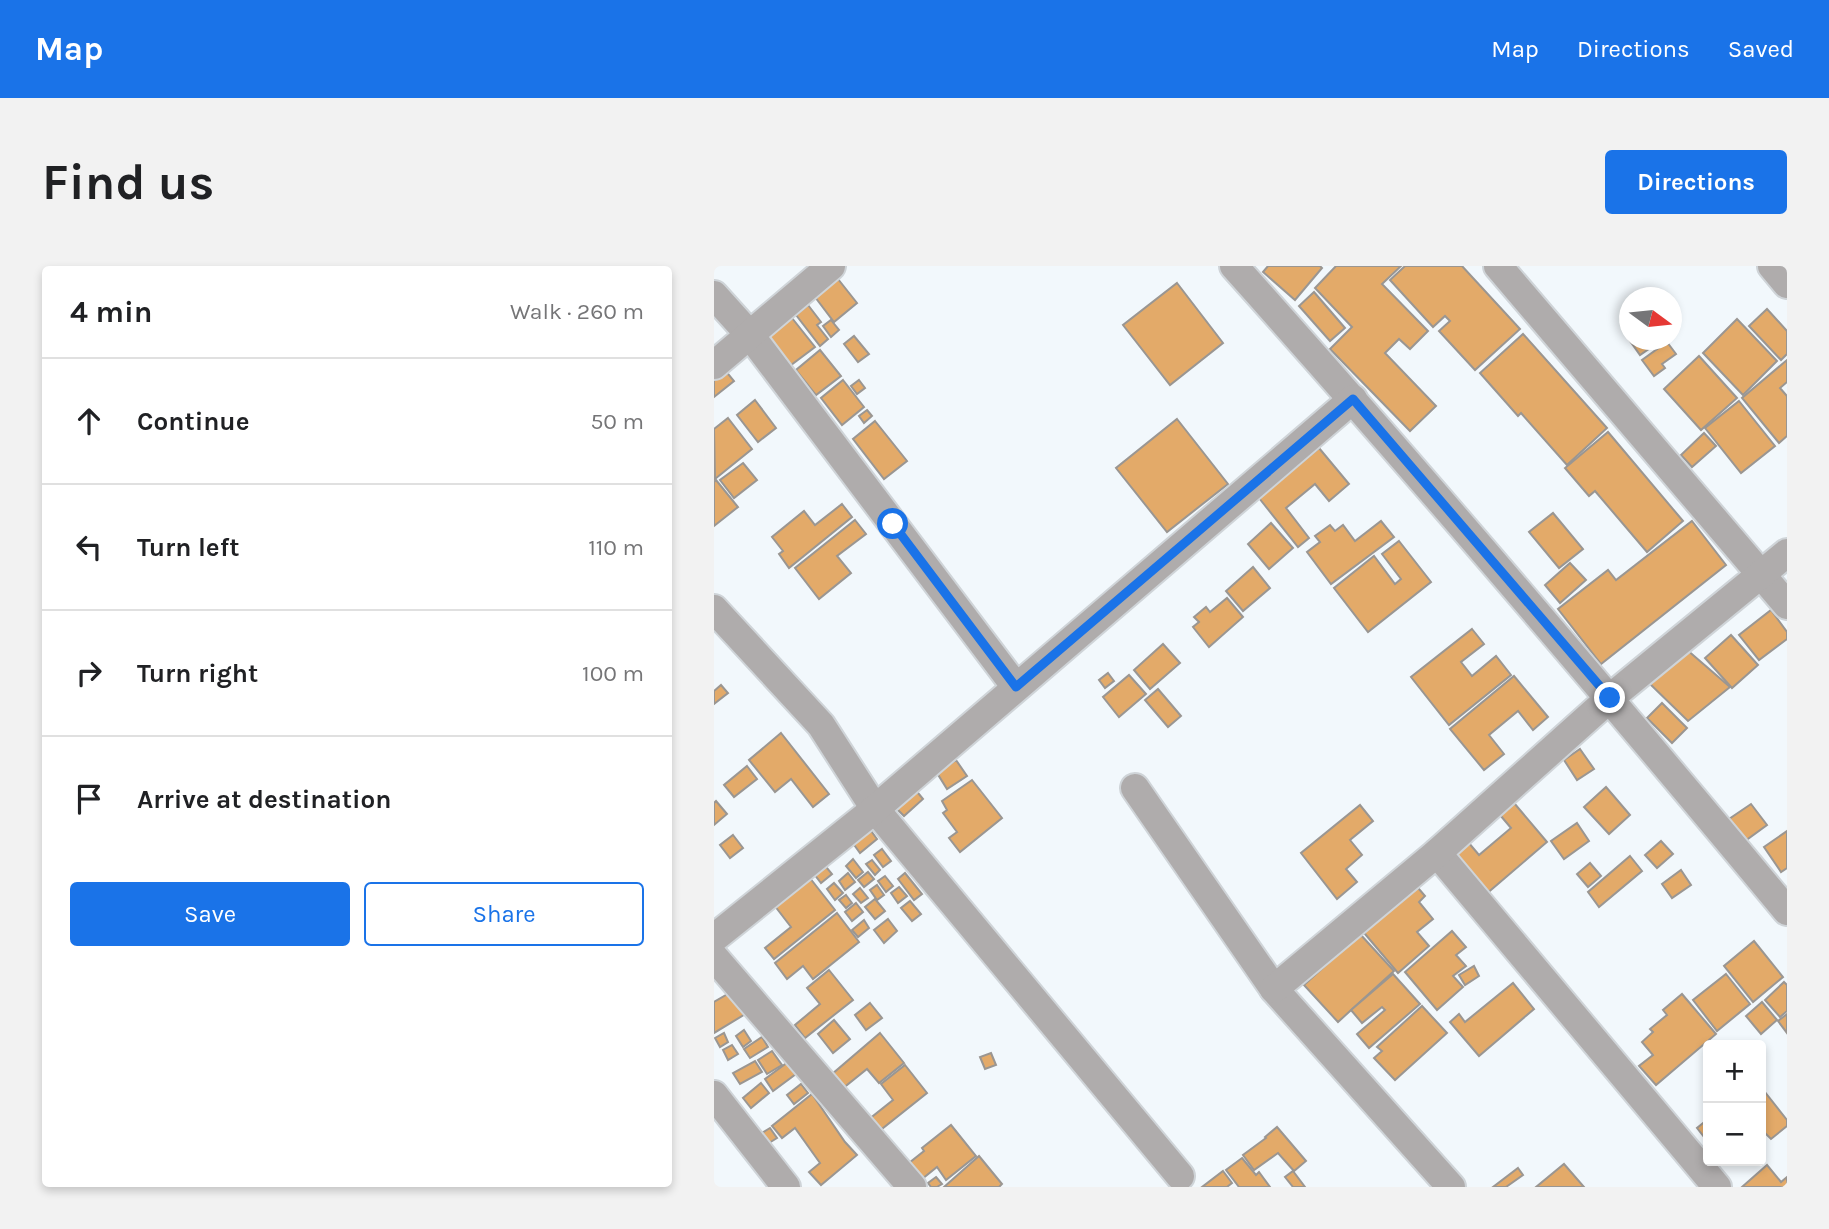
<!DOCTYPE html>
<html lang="en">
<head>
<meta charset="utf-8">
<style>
  :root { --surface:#fff; --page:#f2f2f2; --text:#202124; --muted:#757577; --line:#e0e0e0; --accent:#1a73e8 }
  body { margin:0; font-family:Karla,sans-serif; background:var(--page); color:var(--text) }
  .controls { position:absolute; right:21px; bottom:21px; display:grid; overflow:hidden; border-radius:7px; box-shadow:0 4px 10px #0003 }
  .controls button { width:63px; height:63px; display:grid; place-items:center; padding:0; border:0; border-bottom:2px solid var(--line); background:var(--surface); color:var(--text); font:35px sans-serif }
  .compass { position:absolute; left:905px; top:21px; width:63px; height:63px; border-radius:50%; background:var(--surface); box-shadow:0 4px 10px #0003; rotate:105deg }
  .stop { position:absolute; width:21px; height:21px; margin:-16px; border:5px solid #1a73e8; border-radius:50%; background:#fff }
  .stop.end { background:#1a73e8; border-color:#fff; box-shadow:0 2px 7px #0008 }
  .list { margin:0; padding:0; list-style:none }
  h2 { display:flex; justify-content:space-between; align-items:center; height:91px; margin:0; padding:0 28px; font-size:30px }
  h2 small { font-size:23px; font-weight:400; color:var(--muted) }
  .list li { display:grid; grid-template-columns:46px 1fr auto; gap:21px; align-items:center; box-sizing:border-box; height:126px; padding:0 28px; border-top:2px solid var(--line) }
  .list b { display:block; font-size:26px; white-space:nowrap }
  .list em { font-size:23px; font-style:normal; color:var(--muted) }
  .actions { display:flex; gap:14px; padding:21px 28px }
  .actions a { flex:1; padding:16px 0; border:2px solid var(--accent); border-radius:7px; text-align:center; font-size:24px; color:var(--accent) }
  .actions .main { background:var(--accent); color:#fff }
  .icon { flex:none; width:38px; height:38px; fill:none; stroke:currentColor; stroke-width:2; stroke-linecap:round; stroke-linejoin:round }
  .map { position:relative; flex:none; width:1073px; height:921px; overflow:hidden; border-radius:7px }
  header { display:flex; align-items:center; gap:42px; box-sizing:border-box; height:98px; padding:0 35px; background:var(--accent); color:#fff }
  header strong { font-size:33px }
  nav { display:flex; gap:38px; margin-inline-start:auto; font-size:24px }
  .intro { display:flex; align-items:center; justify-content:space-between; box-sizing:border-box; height:168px; padding:0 42px }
  h1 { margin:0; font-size:49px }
  .button { padding:18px 32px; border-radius:7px; background:var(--accent); color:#fff; font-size:24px; font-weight:700 }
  main { display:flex; gap:42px; padding:0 42px }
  aside { flex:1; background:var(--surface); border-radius:7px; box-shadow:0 4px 10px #0003 }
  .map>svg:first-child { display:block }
  .building { fill:#e3aa69; stroke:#9a9692; stroke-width:2 }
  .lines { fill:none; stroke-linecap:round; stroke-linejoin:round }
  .minor-casing { stroke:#cfd4d8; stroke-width:32 }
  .minor { stroke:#afacac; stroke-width:28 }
  .route { stroke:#1a73e8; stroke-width:9 }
</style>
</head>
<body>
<header>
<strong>Map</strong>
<nav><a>Map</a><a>Directions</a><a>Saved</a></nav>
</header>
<div class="intro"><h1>Find us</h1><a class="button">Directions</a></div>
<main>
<aside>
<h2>4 min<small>Walk · 260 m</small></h2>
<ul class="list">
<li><svg class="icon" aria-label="ahead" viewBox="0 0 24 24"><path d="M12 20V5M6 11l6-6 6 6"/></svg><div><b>Continue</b></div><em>50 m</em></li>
<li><svg class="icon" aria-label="left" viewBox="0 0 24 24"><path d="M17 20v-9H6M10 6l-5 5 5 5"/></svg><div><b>Turn left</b></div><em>110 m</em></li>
<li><svg class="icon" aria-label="right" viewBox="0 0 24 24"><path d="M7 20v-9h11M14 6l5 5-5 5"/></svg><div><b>Turn right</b></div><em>100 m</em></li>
<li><svg class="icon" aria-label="arrive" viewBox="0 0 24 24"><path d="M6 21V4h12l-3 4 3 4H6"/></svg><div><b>Arrive at destination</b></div></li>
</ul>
<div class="actions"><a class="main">Save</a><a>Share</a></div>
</aside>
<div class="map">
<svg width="1073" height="921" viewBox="0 0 1073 921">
  <rect width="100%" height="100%" fill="#f2f8fc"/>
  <g class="building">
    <path d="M554,0H606L608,2L581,34L549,6Z"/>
    <path d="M622,0H687L668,18L714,65L696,83L685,73L671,87L722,140L696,165L616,83L638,61L601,22Z"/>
    <path d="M691,0H748L806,63L761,104L725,65L736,55L731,50L719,61L676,14Z"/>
    <path d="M124,13L143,37L120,56L101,31Z"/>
    <path d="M463,17L509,77L456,119L409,59Z"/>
    <path d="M600,26L631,62L616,75L585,40Z"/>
    <path d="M94,39L107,56L103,59L114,73L106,80L82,49Z"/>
    <path d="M1053,43L1073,65V88L1067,94L1035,60Z"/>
    <path d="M78,52L101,81L77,99L55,70Z"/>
    <path d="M1023,53L1063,95L1029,129L989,87Z"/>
    <path d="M117,54L125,64L117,71L109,60Z"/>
    <path d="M809,68L893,162L853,199L807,147L804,150L766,107Z"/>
    <path d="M140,70L155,88L144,96L130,78Z"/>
    <path d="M916,71V74H934L939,80L926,89L914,72Z"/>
    <path d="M953,76L962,88L948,98L951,102L940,110L928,94Z"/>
    <path d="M106,84L127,110L102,129L82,104Z"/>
    <path d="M985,90L1023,132L987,164L950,123Z"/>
    <path d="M1073,94V116L1066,122L1073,130V170L1065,177L1028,132Z"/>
    <path d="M10,103L20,115L0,131V112Z"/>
    <path d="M129,114L150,141L128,159L107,132Z"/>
    <path d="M145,114L151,122L143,128L137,120Z"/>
    <path d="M41,134L62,162L44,176L23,149Z"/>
    <path d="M1025,135L1061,180L1027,207L991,162Z"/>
    <path d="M153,144L158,150L150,157L145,150Z"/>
    <path d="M14,152L38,183L1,213L0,163Z"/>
    <path d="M463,153L514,218L453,266L402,202Z"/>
    <path d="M161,155L193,195L170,213L139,173Z"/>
    <path d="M894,166L969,255L933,286L881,225L875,230L851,202Z"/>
    <path d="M990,167L1002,180L978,201L967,189Z"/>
    <path d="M605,182L635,218L615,235L601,218L572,242L595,272L584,281L545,232Z"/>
    <path d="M29,197L43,214L20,232L6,214Z"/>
    <path d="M2,214L24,241L0,260V216Z"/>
    <path d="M128,238L138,251L75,302L65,288L69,285L58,271L90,245L101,259Z"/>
    <path d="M839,247L869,283L845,302L815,266Z"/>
    <path d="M141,254L152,268L123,290L137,307L105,333L81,302Z"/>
    <path d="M667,255L680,271L617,318L593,286L606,276L601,270L616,259L621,265L629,259L641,275Z"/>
    <path d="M978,255L1012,299L887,398L844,343L894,304L902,314Z"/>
    <path d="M557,257L579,282L555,303L534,278Z"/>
    <path d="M685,275L717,316L654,366L620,322L660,290L681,318L687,313L668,288Z"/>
    <path d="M856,297L872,314L846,337L831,319Z"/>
    <path d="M539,301L556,322L529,345L512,325Z"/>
    <path d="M513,332L529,351L495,381L479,361L485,356L480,351L492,341L496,346Z"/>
    <path d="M1057,344L1073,366V373L1045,394L1025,369Z"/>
    <path d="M758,363L770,378L747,396L758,410L782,390L797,409L735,459L697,411Z"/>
    <path d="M1017,369L1044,399L1018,422L991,392Z"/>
    <path d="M449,378L466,397L436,423L420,404Z"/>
    <path d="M972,383L1016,421L974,455L934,416Z"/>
    <path d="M394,407L400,415L391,422L385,414Z"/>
    <path d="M415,409L432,428L405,451L389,431Z"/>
    <path d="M800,410L834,451L819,464L804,445L775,469L790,488L770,504L736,463Z"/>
    <path d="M7,419L14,427L0,438V425Z"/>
    <path d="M444,423L467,450L454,461L431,434Z"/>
    <path d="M948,437L973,462L958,477L933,452Z"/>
    <path d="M67,467L115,528L99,541L77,513L61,526L35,494Z"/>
    <path d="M866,483L880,503L863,514L850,494Z"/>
    <path d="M242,494L253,510L233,523L223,507Z"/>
    <path d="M33,500L43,513L20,531L10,519Z"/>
    <path d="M258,514L288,552L246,586L235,572L243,566L229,547L233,544L228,535Z"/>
    <path d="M892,521L916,549L895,568L870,541Z"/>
    <path d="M200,522L209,533L190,550L180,540Z"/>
    <path d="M795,531L833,576L771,629L733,584L749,570L765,589L797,562L781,543Z"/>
    <path d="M2,535L13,548L0,559V537Z"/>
    <path d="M1037,538L1053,559L1031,575L1015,553Z"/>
    <path d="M646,539L659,555L636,574L648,589L632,603L643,616L623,633L587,587Z"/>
    <path d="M863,557L875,575L850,593L837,575Z"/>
    <path d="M155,562L163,573L146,587L138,576Z"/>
    <path d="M1073,565V602L1067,606L1050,581Z"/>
    <path d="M19,569L29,582L16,592L6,579Z"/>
    <path d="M947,575L959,588L943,602L931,589Z"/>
    <path d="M168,583L177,595L169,601L160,589Z"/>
    <path d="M916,590L928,605L885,641L874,626Z"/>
    <path d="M139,593L149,606L142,612L132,600Z"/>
    <path d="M158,594L166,604L161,609L152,598Z"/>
    <path d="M108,596L118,608L107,617L97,604Z"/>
    <path d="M876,597L887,610L874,621L863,608Z"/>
    <path d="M967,604L977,619L958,632L948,618Z"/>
    <path d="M154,606L160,613L150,621L144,614Z"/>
    <path d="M92,607L121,644L60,693L51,682L77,661L57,635Z"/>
    <path d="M134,607L141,616L131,624L125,615Z"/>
    <path d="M191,607L208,628L200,634L184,613Z"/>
    <path d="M171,610L179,620L172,626L164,615Z"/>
    <path d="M699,616L711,630L705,636L719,653L703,666L715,680L684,707L646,662Z"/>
    <path d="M120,617L129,627L121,634L113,623Z"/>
    <path d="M163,619L170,629L163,634L156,624Z"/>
    <path d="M185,621L193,630L184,637L177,627Z"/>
    <path d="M146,622L154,632L147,637L139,628Z"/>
    <path d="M132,629L138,637L132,642L125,634Z"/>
    <path d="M161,633L171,645L161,653L151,641Z"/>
    <path d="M196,635L207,648L198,655L187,642Z"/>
    <path d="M142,637L149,646L138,655L131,646Z"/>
    <path d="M123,647L145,676L99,713L89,700L73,713L61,697Z"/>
    <path d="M174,653L183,665L170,677L160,664Z"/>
    <path d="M150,654L155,662L144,671L138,664Z"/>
    <path d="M738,665L752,681L742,689L752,700L739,710L749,721L723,744L691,706Z"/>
    <path d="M646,668L680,705L624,756L590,719Z"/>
    <path d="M1040,675L1069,711L1039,736L1010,700Z"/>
    <path d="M760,700L765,710L751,719L745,709Z"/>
    <path d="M115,704L139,734L91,772L81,759L106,738L93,722Z"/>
    <path d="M679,708L706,738L655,782L643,768L671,744L668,741L648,757L637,744Z"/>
    <path d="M1012,708L1036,738L1003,765L979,734Z"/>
    <path d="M1070,716L1073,719V745L1066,751L1051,734Z"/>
    <path d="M799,717L820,743L765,790L736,756L745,748L751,756Z"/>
    <path d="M24,722L38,744L0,767V736Z"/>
    <path d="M968,728L1002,768L942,819L925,800L939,789L928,776L939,766L936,763L953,749L949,744Z"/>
    <path d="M1048,736L1063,754L1047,768L1032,750Z"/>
    <path d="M156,737L168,752L152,764L141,749Z"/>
    <path d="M708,740L733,767L681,814L660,792L668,785L663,781Z"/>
    <path d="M1073,748V767L1064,755Z"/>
    <path d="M120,754L136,773L119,787L104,768Z"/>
    <path d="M30,764L37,775L29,781L22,770Z"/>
    <path d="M10,767L14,776L6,781L1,772Z"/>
    <path d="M166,767L190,797L165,817L153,803L128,823L117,809Z"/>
    <path d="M48,771L54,781L36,792L30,783Z"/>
    <path d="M18,779L24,788L14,794L9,784Z"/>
    <path d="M58,785L68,799L53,808L44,794Z"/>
    <path d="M277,787L282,799L271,803L266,791Z"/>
    <path d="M41,795L48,806L26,818L19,807Z"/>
    <path d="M74,796L82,808L59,825L51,813Z"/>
    <path d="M191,799L213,827L164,866L154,854L179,834L167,818Z"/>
    <path d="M47,817L55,827L37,842L29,832Z"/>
    <path d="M87,818L94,827L80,838L73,829Z"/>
    <path d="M1047,821L1073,854V860L1057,873L1047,863Z"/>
    <path d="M98,828L131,876L143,889L107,919L95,906L106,897L81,862L68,872L58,860Z"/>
    <path d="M994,853V876L983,862Z"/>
    <path d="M237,859L262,890L232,914L223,901L203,917L190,901L210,885L208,882Z"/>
    <path d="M563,861L592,895L580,905L564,887L540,904L529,889L552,872L551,871Z"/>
    <path d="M56,862L63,872L55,877L48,867Z"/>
    <path d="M265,890L288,918L285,921H230Z"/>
    <path d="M528,892L542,909L545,906L556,921H525L512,904Z"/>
    <path d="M850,898L870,921H822Z"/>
    <path d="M1053,899L1067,916L1073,911V921H1028Z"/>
    <path d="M804,902L809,909L792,921H779Z"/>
    <path d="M509,905L518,917L513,921H488Z"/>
    <path d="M579,905L591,921H579L571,911Z"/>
    <path d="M222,911L228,918L223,921H217L214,917Z"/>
  </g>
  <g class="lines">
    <defs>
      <g id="minor">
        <path d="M520,0C709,211 892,427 1073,645"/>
        <path d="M784,0L1073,339"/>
        <path d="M1058,0L1073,18"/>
        <path d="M0,29L36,69L302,421"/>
        <path d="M0,99L117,0"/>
        <path d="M0,343L107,459L161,543L466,910"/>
        <path d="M421,522L560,723L737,921"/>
        <path d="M723,587L1003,921"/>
        <path d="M0,672L161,543L639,133"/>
        <path d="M0,691L198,921"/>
        <path d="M560,723L723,587L896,432L1073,287"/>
        <path d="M0,829L72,921"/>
      </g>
    </defs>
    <use href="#minor" class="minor-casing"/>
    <use href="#minor" class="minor"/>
  </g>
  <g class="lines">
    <path class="route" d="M179,258L302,421L639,133L896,432"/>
  </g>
</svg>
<div class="controls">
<button>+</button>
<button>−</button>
</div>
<svg class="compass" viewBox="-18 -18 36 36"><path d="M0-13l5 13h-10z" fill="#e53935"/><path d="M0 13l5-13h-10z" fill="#757577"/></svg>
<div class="stop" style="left:179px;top:258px"></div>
<div class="stop end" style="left:896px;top:432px"></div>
</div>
</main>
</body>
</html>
